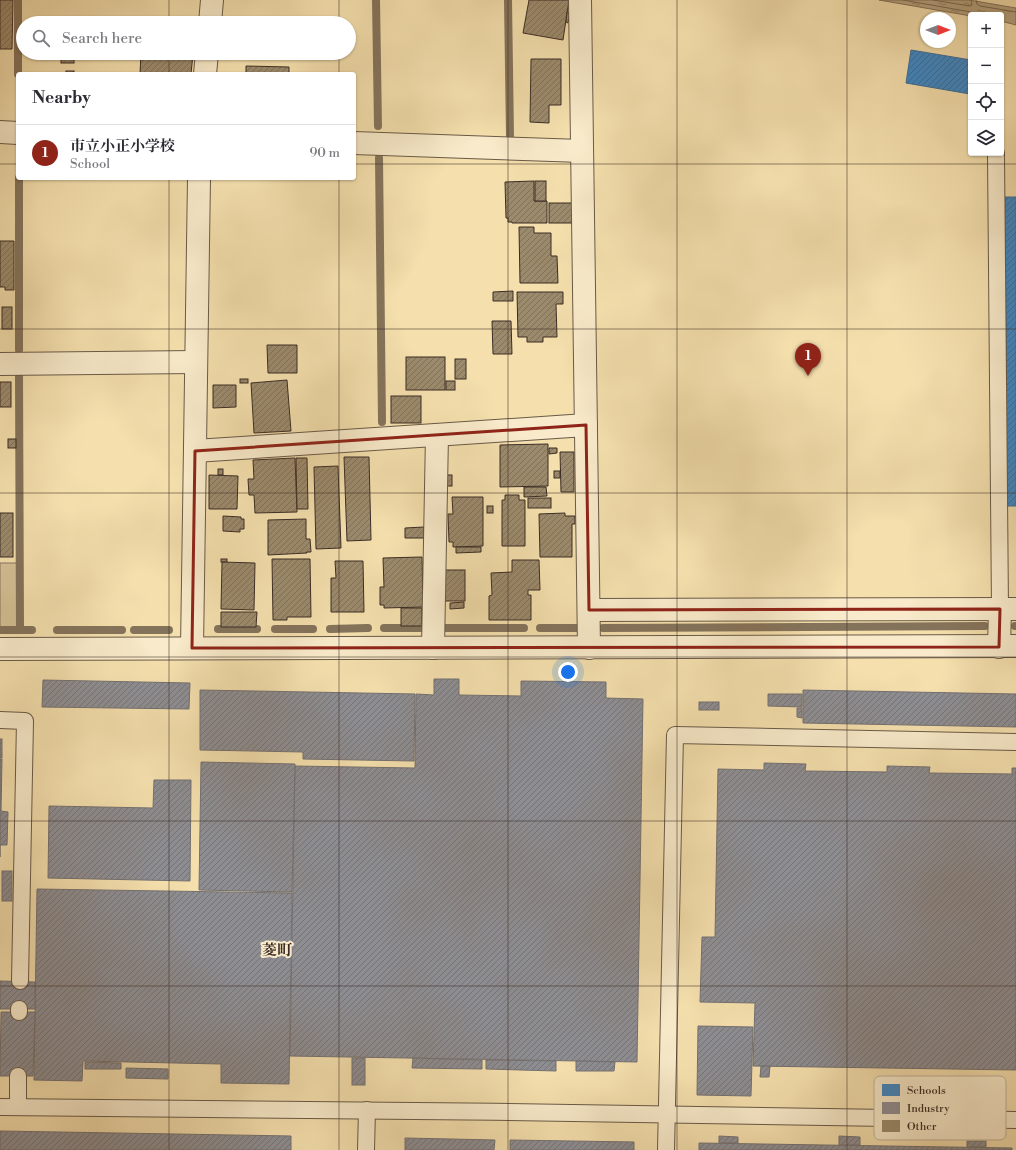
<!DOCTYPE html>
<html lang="en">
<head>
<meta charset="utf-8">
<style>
  :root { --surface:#fff; --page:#f2f2f3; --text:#2b2b33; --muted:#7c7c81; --line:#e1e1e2; --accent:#8f2418 }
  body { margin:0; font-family:"Libre Bodoni","Noto Serif JP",serif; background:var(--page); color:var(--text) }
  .controls { position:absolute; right:12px; top:12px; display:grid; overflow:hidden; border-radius:4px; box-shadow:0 1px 3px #0004 }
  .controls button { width:36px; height:36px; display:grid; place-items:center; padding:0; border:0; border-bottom:1px solid var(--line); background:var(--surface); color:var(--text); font:20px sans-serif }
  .compass { position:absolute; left:920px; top:12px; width:36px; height:36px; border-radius:50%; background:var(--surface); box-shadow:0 1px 3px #0004; rotate:90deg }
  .you { position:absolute; left:568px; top:672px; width:14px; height:14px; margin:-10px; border:3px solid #fff; border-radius:50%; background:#1a73e8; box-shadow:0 0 0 6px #1a73e833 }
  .badge { display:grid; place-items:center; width:26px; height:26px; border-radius:50%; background:var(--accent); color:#fff; font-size:13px; font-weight:700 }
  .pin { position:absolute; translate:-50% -33px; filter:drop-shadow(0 1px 2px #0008) }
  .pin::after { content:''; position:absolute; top:21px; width:14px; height:12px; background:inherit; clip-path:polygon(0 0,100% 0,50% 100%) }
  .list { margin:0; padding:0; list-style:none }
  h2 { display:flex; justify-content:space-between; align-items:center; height:52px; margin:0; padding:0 16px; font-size:17px }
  h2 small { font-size:13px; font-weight:400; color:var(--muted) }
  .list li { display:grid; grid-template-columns:26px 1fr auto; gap:12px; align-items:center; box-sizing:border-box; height:56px; padding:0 16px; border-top:1px solid var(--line) }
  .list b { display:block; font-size:15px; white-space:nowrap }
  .list p { margin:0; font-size:13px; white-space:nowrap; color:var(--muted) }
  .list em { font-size:13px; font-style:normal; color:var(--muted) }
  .icon { flex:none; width:22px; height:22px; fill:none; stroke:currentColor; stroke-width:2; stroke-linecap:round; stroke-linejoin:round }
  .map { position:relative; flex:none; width:1016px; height:1150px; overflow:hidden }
  .search { position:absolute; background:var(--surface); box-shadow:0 1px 3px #0004; left:16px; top:16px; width:340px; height:44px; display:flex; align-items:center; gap:10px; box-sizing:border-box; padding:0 14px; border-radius:22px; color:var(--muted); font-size:15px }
  .panel { position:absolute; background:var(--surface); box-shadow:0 1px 3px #0004; left:16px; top:72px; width:340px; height:108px; border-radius:4px }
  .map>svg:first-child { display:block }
  .grass { fill:#d5c196; stroke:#88775e }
  .water { fill:url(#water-ripples); stroke:#84735b }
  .schools { fill:url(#schools-hatch); stroke:#3e6d95 }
  .industry { fill:url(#industry-hatch); stroke:#747071 }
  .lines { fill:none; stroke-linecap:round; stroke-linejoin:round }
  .shore { stroke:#786852; stroke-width:1 }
  .stream { stroke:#84735b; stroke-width:8 }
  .building { fill:url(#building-hatch); stroke:#3b2d25 }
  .service-casing { stroke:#695a47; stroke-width:18 }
  .minor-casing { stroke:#695a47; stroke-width:24 }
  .tertiary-casing { stroke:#695a47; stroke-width:24 }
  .service { stroke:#f8eaca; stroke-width:16 }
  .minor { stroke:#f8eaca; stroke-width:22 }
  .tertiary { stroke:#f8eaca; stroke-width:22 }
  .marked { fill:none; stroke:#8f2418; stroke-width:3; stroke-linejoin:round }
  .grid { fill:none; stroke:#3b2d25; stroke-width:1; stroke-opacity:0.55 }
  .labels { text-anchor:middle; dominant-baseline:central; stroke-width:4; stroke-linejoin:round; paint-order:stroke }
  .quarter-label { font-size:15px; font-weight:bold; fill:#3b2d25; stroke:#f8eaca }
  .key { fill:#f8eaca; stroke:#bfb198; stroke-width:1 }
  .key-label { font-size:11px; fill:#3b2d25 }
</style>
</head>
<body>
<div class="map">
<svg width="1016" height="1150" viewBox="0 0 1016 1150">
  <defs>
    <pattern id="water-ripples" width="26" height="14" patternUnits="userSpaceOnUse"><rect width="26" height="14" fill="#b5a27f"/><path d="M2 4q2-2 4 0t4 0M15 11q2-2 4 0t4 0" fill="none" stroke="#948468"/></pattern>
    <pattern id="schools-hatch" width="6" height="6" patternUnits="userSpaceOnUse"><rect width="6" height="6" fill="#3f88c5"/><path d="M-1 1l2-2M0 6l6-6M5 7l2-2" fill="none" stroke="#3670a0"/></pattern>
    <pattern id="industry-hatch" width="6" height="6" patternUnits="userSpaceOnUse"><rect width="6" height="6" fill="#8d8d92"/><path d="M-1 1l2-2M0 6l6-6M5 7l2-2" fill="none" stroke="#747477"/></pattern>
    <pattern id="building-hatch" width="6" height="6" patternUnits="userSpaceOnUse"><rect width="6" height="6" fill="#9b8a6c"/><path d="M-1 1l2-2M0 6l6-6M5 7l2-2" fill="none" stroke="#807159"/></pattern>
  </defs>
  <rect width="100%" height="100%" fill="#f4dfad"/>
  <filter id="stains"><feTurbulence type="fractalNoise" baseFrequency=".005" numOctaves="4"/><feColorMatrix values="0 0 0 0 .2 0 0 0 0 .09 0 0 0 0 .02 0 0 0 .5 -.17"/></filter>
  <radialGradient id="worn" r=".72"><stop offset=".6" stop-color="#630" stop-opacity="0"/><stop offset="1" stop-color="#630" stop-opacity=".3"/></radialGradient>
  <rect class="grass" x="0" y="563" width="17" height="64"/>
  <path class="water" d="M879,0H969L1016,8V25L1001,21V15L971,16Z"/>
  <g class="schools">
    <path d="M911,50L971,60L970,94L906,83Z"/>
    <path d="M1005,197H1016V506H1007Z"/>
  </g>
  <g class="industry">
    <path d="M434,679H459V695L521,696V681L606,682V698L643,699L637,1062L290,1056L295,766L415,768L416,694L434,695Z"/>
    <path d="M43,680L190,683L189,709L42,707Z"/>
    <path d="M200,690L415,694L414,761L303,759V752L200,750Z"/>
    <path d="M803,690L1016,694V727L803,723Z"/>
    <path d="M768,694H802V707L768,706Z"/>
    <rect x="699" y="702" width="20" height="8"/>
    <path d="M797,708H802V718L797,717Z"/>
    <rect x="0" y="739" width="2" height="19"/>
    <path d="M0,759H2L1,811L8,812L7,845H0V857Z"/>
    <path d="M201,762L295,764L292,892L199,890Z"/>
    <path d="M764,763L806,764L805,771L887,772V766L930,767L929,773L1012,774V768H1016V1070L753,1066L755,1003L700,1002L702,937H715L718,769L764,770Z"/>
    <path d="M154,780H191L190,881L48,878L49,806L153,808Z"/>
    <rect x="2" y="871" width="10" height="30"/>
    <path d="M37,889L292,893L289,1084L221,1083V1064L83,1061L82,1081L34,1080Z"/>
    <path d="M0,981L35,982V1009H0Z"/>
    <path d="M1,1012H35L33,1076H0Z"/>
    <path d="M698,1026L753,1027L751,1096L697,1095Z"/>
    <rect x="352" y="1058" width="13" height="27"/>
    <path d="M413,1058L482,1060V1069L412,1068Z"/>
    <path d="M486,1060L556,1061V1071L486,1069Z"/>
    <path d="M576,1061L615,1062L614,1071H576Z"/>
    <path d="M85,1062L121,1063V1069H85Z"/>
    <path d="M761,1066H770L769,1077H760Z"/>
    <path d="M126,1068L168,1069V1079L126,1078Z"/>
    <path d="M0,1131L291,1136V1150H0Z"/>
    <path d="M719,1136L738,1137V1143H719Z"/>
    <path d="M839,1136L860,1137V1145H839Z"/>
    <path d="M405,1138L495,1140L494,1150H405Z"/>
    <path d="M510,1140L634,1142V1150H510Z"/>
    <rect x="967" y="1141" width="19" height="6"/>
    <path d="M699,1143L1012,1148V1150H699Z"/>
  </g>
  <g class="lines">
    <g class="shore">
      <path d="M903,0L971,12L975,15"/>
      <path d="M933,0L970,6L972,5L971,0"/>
      <path d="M976,0L977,4L980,6L1016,12"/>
    </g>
    <g class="stream">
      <path d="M18,0V74"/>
      <path d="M376,0L378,126"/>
      <path d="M508,0L510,136"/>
      <path d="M379,158L382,422"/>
      <path d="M19,178V350"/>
      <path d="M19,374L20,630"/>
      <path d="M1015,626H1016"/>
      <path d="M384,628H424"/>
      <path d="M437,628H524"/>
      <path d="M540,628H576"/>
      <path d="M603,628L985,626"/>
      <path d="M218,629H257"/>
      <path d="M275,629H313"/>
      <path d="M330,629L368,628"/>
      <path d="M0,630H32"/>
      <path d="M57,630H122"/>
      <path d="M134,630H169"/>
    </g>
  </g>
  <g class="building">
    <path d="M0,0H13L12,49H0Z"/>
    <path d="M529,0H569L563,40L523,33Z"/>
    <path d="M567,12L570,13L568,23L566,22Z"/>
    <rect x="61" y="53" width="13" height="10"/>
    <path d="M126,53H140L139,57L126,56Z"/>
    <path d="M141,53L193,54L191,74H140Z"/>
    <path d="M531,59H561V105H549V123L530,122Z"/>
    <path d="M246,66L289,67V74H246Z"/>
    <rect x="66" y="71" width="8" height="3"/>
    <path d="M534,181V201H547V223H512V222H508V218H506L505,182Z"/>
    <rect x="535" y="181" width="11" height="20"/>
    <rect x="549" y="203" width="25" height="20"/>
    <path d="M519,227H534V233H551V256H557L558,283H520Z"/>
    <path d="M0,241H14V290H5V287H0Z"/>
    <path d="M513,291V301H493V292Z"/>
    <path d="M517,292H563V304H556L557,337H543V342H527V337H518Z"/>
    <rect x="2" y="307" width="10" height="22"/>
    <path d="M492,321H511L512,354H493Z"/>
    <path d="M267,345H297V373H268Z"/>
    <rect x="406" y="357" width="39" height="33"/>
    <rect x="455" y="359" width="11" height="20"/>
    <rect x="240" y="379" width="8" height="4"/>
    <path d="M287,380L291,431L254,433L251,383Z"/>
    <rect x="446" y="381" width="9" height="9"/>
    <rect x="0" y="382" width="11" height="25"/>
    <path d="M213,385H236V407L213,408Z"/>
    <rect x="391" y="396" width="30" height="27"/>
    <rect x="8" y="439" width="8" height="9"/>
    <path d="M548,444V486L500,487V445Z"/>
    <path d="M549,448H557V453L549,454Z"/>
    <path d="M560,452H574V492H561Z"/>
    <path d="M344,457H369L371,540L347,541Z"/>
    <path d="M295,458L297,512L255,513L254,495H249L248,479H254L253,460Z"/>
    <path d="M296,458H307L308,509H297Z"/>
    <path d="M338,466L341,548L316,549L314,467Z"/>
    <rect x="218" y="469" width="5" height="6"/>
    <rect x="554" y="471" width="6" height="7"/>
    <path d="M209,475L238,476L237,509H209Z"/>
    <rect x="447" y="475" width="5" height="11"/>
    <path d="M524,487H546L547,496L524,497Z"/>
    <path d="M505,495H519V500H525V546H502V500H505Z"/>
    <path d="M452,497H483V546L453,547V542H449L448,514H453Z"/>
    <rect x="528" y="498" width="23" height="10"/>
    <rect x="487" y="506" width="6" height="7"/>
    <rect x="0" y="513" width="13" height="44"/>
    <path d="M565,513V516H575V524H572V557H540L539,514Z"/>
    <path d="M223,516L241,517V519H244V529H240V532L223,531Z"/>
    <path d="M306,519V539H310L311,552H307V553L268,555V520Z"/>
    <path d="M424,527V538H405V528Z"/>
    <path d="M456,547H481V552L456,553Z"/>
    <path d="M422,557L423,607L384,608V605H380V587H384L383,558Z"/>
    <rect x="221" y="559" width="6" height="3"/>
    <path d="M272,559H310L311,617H287V620H273Z"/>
    <path d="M512,560H539L540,590H528V595H531V620H489V596L492,595L491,573L512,572Z"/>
    <path d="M335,561H363L364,612H331V578H336Z"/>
    <path d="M222,562L255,563L254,610L221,609Z"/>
    <rect x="443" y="570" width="22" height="31"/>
    <path d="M464,602V608L450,609V603Z"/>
    <rect x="401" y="608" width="21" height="18"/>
    <path d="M221,612H257L256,627H221Z"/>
  </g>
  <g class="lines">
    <defs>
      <g id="service">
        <path d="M996,153L1000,609"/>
        <path d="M0,720L25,721L20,981"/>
        <path d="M19,1009V1012"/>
        <path d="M0,1107C339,1109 677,1114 1016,1120"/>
        <path d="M18,1107V1076"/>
        <path d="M366,1150L367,1110"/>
        <path d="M666,1150L675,735L1016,742"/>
      </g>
      <g id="minor">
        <path d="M580,0L589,648"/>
        <path d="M210,23L212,0"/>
        <path d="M205,74L207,53"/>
        <path d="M0,132L18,133"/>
        <path d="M354,143L582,151"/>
        <path d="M0,364L196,362"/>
        <path d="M195,451L586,425"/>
        <path d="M589,610L1016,609"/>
        <path d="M999,647L1000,609"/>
        <path d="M192,648L199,178"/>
        <path d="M433,648L437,435"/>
      </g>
      <path id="tertiary" d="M0,649L1016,646"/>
    </defs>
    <use href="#service" class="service-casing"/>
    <use href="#minor" class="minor-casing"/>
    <use href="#tertiary" class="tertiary-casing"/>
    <use href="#service" class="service"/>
    <use href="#minor" class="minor"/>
    <use href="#tertiary" class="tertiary"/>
  </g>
  <path class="marked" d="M586,425L589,610L1000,609L999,647L192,648L195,451Z"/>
  <path class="grid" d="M169,0V23M339,0V23M508,0V1150M677,0V1150M847,0V1150M169,53V74M339,53V74M0,164H18M354,164H1016M169,178V1150M339,178V1150M0,329H1016M0,493H1016M0,657H1016M0,821H1016M0,986H1016"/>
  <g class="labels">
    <g class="quarter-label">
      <text x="277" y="950">菱町</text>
    </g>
  </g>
  <rect x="874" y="1076" width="132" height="64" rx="6" class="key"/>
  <rect x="882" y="1084" width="18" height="12" fill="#3f88c5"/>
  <rect x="882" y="1102" width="18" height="12" fill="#8d8d92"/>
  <rect x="882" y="1120" width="18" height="12" fill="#9b8a6c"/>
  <g class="key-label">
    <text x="907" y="1094">Schools</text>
    <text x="907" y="1112">Industry</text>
    <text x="907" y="1130">Other</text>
  </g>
  <rect width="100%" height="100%" filter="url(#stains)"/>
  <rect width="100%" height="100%" fill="url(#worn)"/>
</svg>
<div class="controls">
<button>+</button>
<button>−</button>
<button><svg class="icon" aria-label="locate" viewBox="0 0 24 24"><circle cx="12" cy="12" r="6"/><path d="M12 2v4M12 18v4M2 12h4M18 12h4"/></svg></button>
<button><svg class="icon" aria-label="layers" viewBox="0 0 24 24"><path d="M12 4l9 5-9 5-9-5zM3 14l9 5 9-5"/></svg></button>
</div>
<svg class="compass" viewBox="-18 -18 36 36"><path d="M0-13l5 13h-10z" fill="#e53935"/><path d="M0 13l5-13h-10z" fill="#7c7c81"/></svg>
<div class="you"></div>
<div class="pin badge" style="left:808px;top:376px">1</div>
<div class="search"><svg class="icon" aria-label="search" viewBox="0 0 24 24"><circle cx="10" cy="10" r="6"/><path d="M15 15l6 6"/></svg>Search here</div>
<section class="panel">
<h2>Nearby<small></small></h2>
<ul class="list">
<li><span class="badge">1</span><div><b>市立小正小学校</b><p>School</p></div><em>90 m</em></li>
</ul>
</section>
</div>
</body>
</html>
